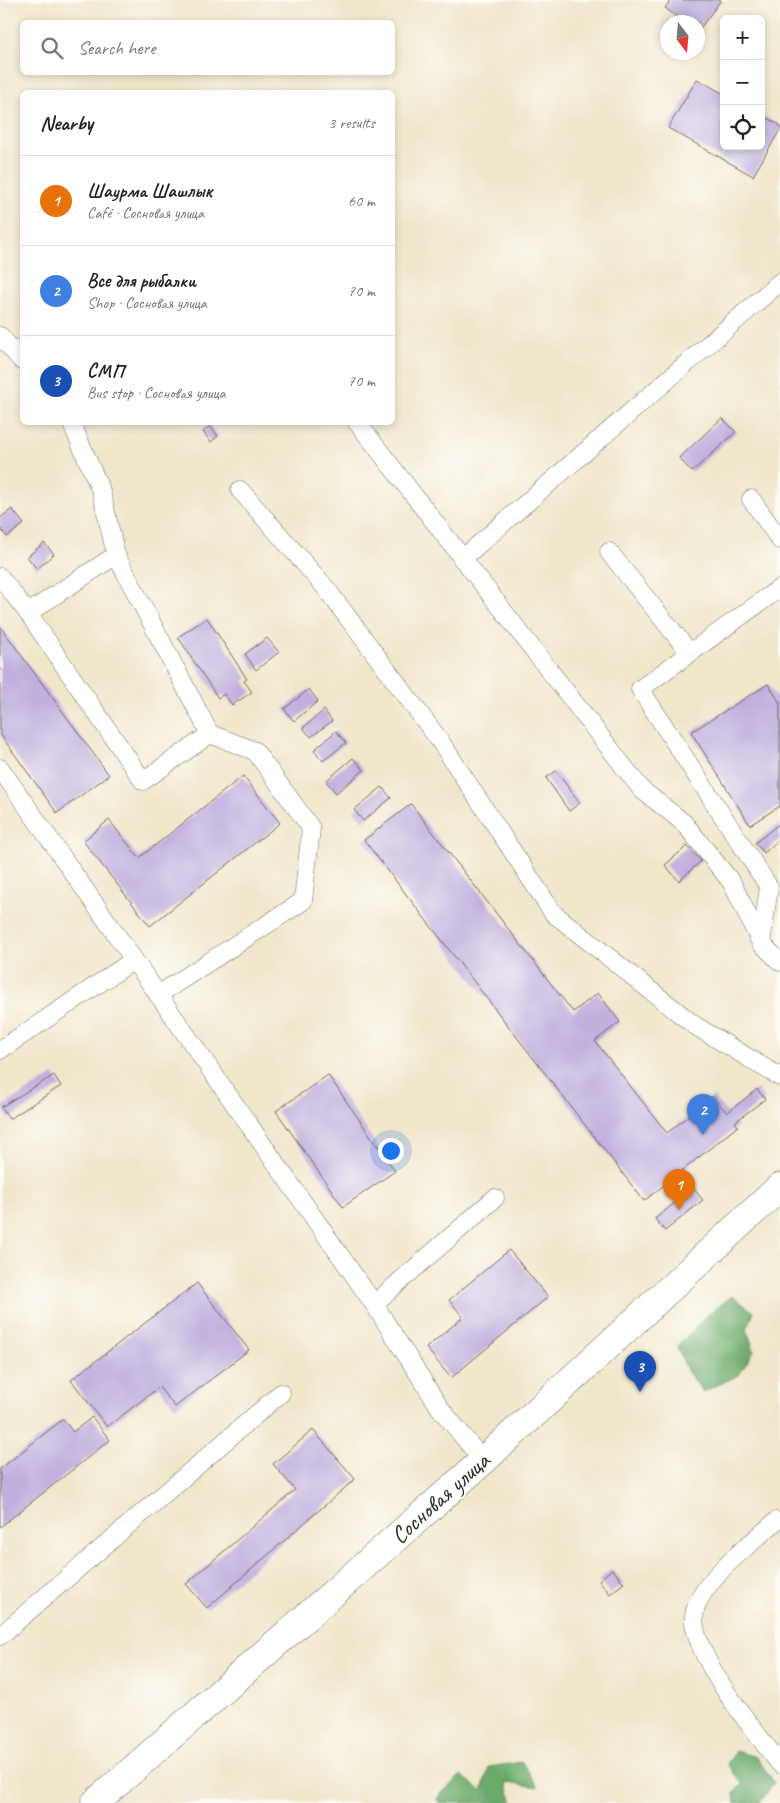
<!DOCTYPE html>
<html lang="en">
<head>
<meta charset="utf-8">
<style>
  :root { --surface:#fff; --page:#f2f2f2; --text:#222; --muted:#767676; --line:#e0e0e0; --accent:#b45309 }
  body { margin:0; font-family:Caveat,sans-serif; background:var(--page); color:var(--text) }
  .controls { position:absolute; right:15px; top:15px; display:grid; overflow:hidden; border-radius:8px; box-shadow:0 2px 8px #0003 }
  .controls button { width:45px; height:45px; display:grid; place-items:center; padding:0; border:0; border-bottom:1px solid var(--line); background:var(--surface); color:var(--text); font:25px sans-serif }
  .compass { position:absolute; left:660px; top:15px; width:45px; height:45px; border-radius:50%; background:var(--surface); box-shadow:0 2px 8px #0003; rotate:164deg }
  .you { position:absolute; left:390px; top:1150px; width:18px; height:18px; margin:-12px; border:4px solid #fff; border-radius:50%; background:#1a73e8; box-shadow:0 0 0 8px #1a73e833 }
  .badge { display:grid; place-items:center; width:32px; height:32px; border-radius:50%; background:var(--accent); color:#fff; font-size:16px; font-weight:700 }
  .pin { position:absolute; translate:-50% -41px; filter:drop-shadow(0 1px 2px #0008) }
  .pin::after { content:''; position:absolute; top:26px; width:18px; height:15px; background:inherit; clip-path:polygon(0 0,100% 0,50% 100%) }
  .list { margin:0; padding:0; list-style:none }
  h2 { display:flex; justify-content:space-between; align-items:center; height:65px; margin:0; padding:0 20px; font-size:21px }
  h2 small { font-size:16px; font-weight:400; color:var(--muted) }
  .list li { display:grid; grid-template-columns:32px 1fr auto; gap:15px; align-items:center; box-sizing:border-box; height:90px; padding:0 20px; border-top:1px solid var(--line) }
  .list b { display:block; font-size:19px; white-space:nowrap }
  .list p { margin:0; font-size:16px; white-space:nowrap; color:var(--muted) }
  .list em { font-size:16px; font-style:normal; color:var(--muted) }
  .icon { flex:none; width:28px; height:28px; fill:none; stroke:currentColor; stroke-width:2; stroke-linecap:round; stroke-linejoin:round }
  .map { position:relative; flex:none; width:780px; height:1803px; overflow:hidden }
  .search { position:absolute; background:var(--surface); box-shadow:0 2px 8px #0003; left:20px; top:20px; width:375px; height:55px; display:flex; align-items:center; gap:12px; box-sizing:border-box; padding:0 18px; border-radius:8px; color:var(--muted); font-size:19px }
  .panel { position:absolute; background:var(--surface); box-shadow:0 2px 8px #0003; left:20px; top:90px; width:375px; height:335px; border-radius:8px }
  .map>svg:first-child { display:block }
  .forest { fill:#6caa6b; stroke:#4c6a4b }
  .building { fill:#c0b0de }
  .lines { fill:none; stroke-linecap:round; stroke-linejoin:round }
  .lane-casing { stroke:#706c63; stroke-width:19 }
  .primary-casing { stroke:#706c63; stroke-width:29 }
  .lane { stroke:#fff; stroke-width:18 }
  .primary { stroke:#fff; stroke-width:28 }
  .labels { text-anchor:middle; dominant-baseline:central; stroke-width:4; stroke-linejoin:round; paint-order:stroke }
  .street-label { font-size:24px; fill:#2b2b2b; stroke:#fdfcf7 }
</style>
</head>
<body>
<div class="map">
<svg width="780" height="1803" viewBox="0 0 780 1803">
  <rect width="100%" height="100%" fill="#fdfcf7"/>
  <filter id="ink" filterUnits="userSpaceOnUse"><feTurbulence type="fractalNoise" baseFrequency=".02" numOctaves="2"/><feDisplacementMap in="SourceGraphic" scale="10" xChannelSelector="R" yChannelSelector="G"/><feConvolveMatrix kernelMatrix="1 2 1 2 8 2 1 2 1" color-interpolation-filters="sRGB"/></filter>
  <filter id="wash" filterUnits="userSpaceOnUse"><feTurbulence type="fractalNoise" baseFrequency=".0096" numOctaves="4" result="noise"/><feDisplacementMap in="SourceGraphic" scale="20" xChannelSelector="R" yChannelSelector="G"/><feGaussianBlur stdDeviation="1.12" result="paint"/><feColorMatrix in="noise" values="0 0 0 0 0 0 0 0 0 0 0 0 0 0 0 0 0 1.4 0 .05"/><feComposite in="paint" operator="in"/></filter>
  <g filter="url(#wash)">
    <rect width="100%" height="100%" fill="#f0e6cb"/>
    <g class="forest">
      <path d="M732,1296L754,1312L747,1329L754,1351L739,1375L703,1392L688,1372L677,1347L706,1316Z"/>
      <path d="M735,1751L756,1757L774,1782L760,1803H735L734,1793L742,1784L727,1764Z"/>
      <path d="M522,1762L538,1787L506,1782L513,1803H439L437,1798L461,1775L482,1791L489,1767Z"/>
    </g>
    <g id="blocks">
      <g class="building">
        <path d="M671,0H721L698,31V22H684L665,8Z"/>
        <path d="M697,79L724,94V146H761V115L780,125V130L753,176L668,128Z"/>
        <path d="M722,418L736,432L692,472L679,458Z"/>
        <path d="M210,426L218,436L211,442L203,432Z"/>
        <path d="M12,509L24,524L7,537L0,528V518Z"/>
        <path d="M44,543L54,554L37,569L27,557Z"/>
        <path d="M207,618L247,679L244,681L252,692L232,705L224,694L218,698L178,637Z"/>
        <path d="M0,626L109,775L57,813L0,734Z"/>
        <path d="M267,638L279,652L256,670L245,654Z"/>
        <path d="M768,684L780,703V806L750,825L691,732Z"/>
        <path d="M309,689L318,701L294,721L284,709Z"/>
        <path d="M324,710L332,721L311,737L303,728Z"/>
        <path d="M336,731L346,743L323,761L314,750Z"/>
        <path d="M353,758L364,770L336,793L326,781Z"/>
        <path d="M556,771L580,803L569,811L546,778Z"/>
        <path d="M243,776L280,823L150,926L83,841L109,820L139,858Z"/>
        <path d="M382,787L391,798L363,821L354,810Z"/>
        <path d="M411,804L573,1012L598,993L620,1022L595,1041L667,1133L713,1096L727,1113L757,1089L765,1099L735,1122L738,1126L644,1201L364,840Z"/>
        <path d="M780,823V839L764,853L755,843Z"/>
        <path d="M687,846L701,861L679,881L665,865Z"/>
        <path d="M54,1075L61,1086L9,1119L1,1107Z"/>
        <path d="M328,1075L395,1171L343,1207L276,1111Z"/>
        <path d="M693,1188L703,1200L665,1231L655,1219Z"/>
        <path d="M509,1250L548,1297L451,1378L426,1348L463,1317L449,1300Z"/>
        <path d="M197,1283L249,1350L175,1407L159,1387L107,1427L71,1380Z"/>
        <path d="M92,1417L110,1440L0,1527V1469L63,1419L73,1432Z"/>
        <path d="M313,1430L355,1479L207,1608L186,1584L295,1490L273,1464Z"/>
        <path d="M612,1569L624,1583L610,1594L599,1580Z"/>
      </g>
    </g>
  </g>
  <g filter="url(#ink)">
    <use href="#blocks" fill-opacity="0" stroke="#706c63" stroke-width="1"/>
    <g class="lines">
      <defs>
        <g id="lane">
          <path d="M0,336L22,361"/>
          <path d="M71,422L101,491L116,555L210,734L255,751L311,828L303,901L158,995"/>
          <path d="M357,422L642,790L684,823L732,883L761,943L780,962"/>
          <path d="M240,490L325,587L440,741L553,913L694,1025L780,1077"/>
          <path d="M751,499L780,540"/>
          <path d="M609,552L690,653"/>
          <path d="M462,559L780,282"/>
          <path d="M0,577L28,613L143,781L210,734"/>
          <path d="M28,613L116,555"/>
          <path d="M0,768L374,1304L440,1408L483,1461"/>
          <path d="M761,943L769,887L640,689L780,588"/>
          <path d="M0,1050L134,960"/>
          <path d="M374,1304L495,1198"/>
          <path d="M776,1521C751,1544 715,1569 699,1600C696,1605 693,1616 694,1622C699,1664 753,1729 780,1764"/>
          <path d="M0,1636L281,1393"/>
        </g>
        <path id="primary" d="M95,1803L483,1461L780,1187"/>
      </defs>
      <use href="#lane" class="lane-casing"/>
      <use href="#primary" class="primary-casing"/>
      <use href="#lane" class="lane"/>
      <use href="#primary" class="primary"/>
    </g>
  </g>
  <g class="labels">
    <g class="street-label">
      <text transform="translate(440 1498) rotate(-42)">Сосновая улица</text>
    </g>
  </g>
</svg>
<div class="controls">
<button>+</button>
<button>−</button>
<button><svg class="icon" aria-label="locate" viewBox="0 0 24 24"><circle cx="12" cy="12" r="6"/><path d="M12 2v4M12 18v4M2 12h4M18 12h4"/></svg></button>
</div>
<svg class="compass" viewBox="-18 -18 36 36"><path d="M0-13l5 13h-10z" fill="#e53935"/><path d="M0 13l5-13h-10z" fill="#767676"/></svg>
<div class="you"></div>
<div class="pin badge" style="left:679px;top:1210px;background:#e8710a">1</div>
<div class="pin badge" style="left:703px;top:1135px;background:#3f7fe0">2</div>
<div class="pin badge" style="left:640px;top:1392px;background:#1a4fb4">3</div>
<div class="search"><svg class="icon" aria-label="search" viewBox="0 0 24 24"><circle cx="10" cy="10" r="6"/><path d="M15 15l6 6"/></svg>Search here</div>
<section class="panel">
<h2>Nearby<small>3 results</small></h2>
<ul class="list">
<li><span class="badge" style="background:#e8710a">1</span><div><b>Шаурма Шашлык</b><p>Café · Сосновая улица</p></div><em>60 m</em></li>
<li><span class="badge" style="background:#3f7fe0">2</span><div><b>Все для рыбалки</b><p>Shop · Сосновая улица</p></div><em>70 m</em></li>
<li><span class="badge" style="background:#1a4fb4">3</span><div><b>СМП</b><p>Bus stop · Сосновая улица</p></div><em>70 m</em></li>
</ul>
</section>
</div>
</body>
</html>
